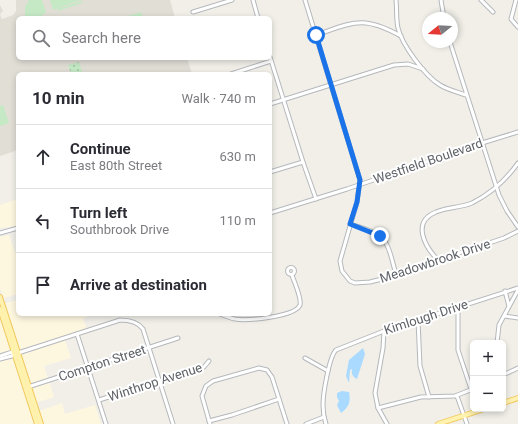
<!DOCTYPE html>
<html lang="en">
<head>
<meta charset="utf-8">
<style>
  :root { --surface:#fff; --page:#f2f2f3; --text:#2b2b33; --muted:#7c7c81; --line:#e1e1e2 }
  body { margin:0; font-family:Roboto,sans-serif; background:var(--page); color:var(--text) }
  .controls { position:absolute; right:12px; bottom:12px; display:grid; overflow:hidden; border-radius:6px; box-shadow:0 2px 6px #0003 }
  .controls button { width:36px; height:36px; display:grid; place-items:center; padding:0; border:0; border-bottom:1px solid var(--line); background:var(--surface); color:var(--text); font:20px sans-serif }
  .compass { position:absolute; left:422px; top:12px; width:36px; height:36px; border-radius:50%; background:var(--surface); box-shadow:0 2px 6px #0003; rotate:252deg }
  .stop { position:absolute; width:12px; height:12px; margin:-9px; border:3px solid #1a73e8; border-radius:50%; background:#fff }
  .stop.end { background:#1a73e8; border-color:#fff; box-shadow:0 1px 4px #0008 }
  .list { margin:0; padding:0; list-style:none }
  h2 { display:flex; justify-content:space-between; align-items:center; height:52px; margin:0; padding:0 16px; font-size:17px }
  h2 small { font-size:13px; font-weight:400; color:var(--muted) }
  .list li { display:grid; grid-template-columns:26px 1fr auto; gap:12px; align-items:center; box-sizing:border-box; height:64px; padding:0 16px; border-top:1px solid var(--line) }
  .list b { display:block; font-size:15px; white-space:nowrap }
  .list p { margin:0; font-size:13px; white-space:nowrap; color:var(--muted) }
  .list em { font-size:13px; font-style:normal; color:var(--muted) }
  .icon { flex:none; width:22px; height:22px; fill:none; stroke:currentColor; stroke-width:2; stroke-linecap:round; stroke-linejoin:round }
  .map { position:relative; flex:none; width:518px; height:424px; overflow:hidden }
  .search { position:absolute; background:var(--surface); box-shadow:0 2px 6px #0003; left:16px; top:16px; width:256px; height:44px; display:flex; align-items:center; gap:10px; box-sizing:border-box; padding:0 14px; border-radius:6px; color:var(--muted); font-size:15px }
  .panel { position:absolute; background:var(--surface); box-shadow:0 2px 6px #0003; left:16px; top:72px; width:256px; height:244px; border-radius:6px }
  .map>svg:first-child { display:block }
  .commercial { fill:#fef7e0 }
  .education { fill:#e1ded6 }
  .park { fill:url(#park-dots) }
  .pitch { fill:#c5e8c5 }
  .water { fill:#aadaff }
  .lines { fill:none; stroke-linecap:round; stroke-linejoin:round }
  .minor-casing { stroke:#b5b8bc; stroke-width:5 }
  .major-casing { stroke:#f2c960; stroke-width:6 }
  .minor { stroke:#fff; stroke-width:3 }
  .major { stroke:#fff2af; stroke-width:4 }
  .route { stroke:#1a73e8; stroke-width:5 }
  .labels { text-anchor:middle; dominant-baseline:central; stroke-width:4; stroke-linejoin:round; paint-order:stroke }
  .street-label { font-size:13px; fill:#5f6368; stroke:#fff }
</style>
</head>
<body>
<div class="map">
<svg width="518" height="424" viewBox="0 0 518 424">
  <defs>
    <pattern id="park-dots" width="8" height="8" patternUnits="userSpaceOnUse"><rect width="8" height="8" fill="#c5e8c5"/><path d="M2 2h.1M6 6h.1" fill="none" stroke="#a3c0a4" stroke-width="1.8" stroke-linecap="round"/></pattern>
  </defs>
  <rect width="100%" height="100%" fill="#f1efe8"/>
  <g class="commercial">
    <path d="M18,199V226L0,228V205Z"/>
    <path d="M9,235L18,260V294L4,298L0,288V237Z"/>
    <path d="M18,300V314H95L83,318L88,333L65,340L71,358L44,366L54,397L36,403L5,303Z"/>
    <path d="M0,319L14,360L34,424H0Z"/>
    <path d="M62,403L65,414L95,405L101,424H43L39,411Z"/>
  </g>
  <path class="education" d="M16,0H170L175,18H18V58H187L192,74H18V150L0,156V5L3,11L0,14L2,19L13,15L16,11Z"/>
  <path class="park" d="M79,62L83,74H71L68,65Z"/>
  <g class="pitch">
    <path d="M29,0H42L46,12C41,19 32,18 25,18V7Z"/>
    <path d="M50,0H81L53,10Z"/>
    <path d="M82,1V3L58,11L57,9Z"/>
    <path d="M141,12L143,18H121Z"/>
    <path d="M3,105L9,123L0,126V106Z"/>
  </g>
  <g class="water">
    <path d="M363,348L365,354L357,379C353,377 351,374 352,369L350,370L349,383L346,376L349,360Z"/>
    <path d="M342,391L349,392C351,402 349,407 341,413L337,405L339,401L337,397V393Z"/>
  </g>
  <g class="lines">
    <defs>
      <g id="minor">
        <path d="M253,0L258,18"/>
        <path d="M305,0L360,180L357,202L340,261L342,271L350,281L355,283L370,282L382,279L504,238L518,231"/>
        <path d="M396,0C397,9 396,19 398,28C402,45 425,76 440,85C448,90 457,92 466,95"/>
        <path d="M441,0L444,18"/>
        <path d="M481,0L493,12"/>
        <path d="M516,0L511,19L518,27"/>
        <path d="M193,12L232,0"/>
        <path d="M316,35C354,22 363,15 401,36"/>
        <path d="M450,42L499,195L507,211L518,227"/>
        <path d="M270,57L303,162L316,199"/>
        <path d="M231,74L271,61"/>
        <path d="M270,104L394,65L408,64L423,69"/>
        <path d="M270,172L303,162"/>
        <path d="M270,213L347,189L482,143L518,132"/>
        <path d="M350,224C359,227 372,230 380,236C390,244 392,262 396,274"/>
        <path d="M0,233L18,228"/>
        <path d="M438,260C425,247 411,222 436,212C447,207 460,208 472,203C490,194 506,180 518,163"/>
        <circle cx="291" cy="271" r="3.5"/>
        <path d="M505,291L509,306"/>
        <path d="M458,306V350L471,389"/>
        <path d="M220,314C225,316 230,318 235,319C247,321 295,317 300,305C302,298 294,282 292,275"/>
        <path d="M504,316L518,318"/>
        <path d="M418,320L420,366L429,397"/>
        <path d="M384,331L383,348L375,393L378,408L387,424"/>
        <path d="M77,334L106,424"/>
        <path d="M497,343L499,325L518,290"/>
        <path d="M0,356L12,352L18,353L120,320C128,320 138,322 143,329L173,424"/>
        <path d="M305,358L328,371"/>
        <path d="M0,359L12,356L14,353"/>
        <path d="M503,375L518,368"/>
        <path d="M28,387L178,338"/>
        <path d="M457,396L467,424"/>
        <path d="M99,400L204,367L209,361"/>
        <path d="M378,408L421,397L455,396L473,389"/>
        <path d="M209,421L232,415L279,399"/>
        <path d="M210,424L202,396L206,386L213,381L259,368L267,370L272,377L287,424"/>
        <path d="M306,424L324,417"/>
        <path d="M326,424C324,418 323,411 323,405C323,394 329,357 336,350L384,331L518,288"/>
      </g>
      <g id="major">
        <path d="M0,297L41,424"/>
        <path d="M0,309L37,424"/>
        <path d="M503,403L518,398"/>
        <path d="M438,424L484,409"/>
      </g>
    </defs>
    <use href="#minor" class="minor-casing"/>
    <use href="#major" class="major-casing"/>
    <use href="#minor" class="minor"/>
    <use href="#major" class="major"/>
  </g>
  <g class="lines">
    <path class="route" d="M316,35L360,180L357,202L350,224L380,236"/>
  </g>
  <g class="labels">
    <g class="street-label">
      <text transform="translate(428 161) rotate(-19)">Westfield Boulevard</text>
      <text transform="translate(435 261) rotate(-18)">Meadowbrook Drive</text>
      <text transform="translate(426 317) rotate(-18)">Kimlough Drive</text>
      <text transform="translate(102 363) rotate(-18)">Compton Street</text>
      <text transform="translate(155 382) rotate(-18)">Winthrop Avenue</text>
    </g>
  </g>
</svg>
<div class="controls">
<button>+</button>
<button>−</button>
</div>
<svg class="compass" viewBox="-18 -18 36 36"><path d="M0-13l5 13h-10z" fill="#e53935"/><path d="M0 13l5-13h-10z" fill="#7c7c81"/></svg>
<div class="stop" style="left:316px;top:35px"></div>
<div class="stop end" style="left:380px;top:236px"></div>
<div class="search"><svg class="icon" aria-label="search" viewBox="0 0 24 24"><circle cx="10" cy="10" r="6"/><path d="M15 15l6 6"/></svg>Search here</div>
<section class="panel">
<h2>10 min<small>Walk · 740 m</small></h2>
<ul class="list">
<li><svg class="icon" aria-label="ahead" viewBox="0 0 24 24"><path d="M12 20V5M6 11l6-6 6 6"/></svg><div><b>Continue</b><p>East 80th Street</p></div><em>630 m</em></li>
<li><svg class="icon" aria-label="left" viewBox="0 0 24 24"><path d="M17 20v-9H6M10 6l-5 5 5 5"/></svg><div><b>Turn left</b><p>Southbrook Drive</p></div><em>110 m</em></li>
<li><svg class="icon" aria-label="arrive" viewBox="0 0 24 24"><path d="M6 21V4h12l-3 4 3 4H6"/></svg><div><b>Arrive at destination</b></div></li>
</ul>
</section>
</div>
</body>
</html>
